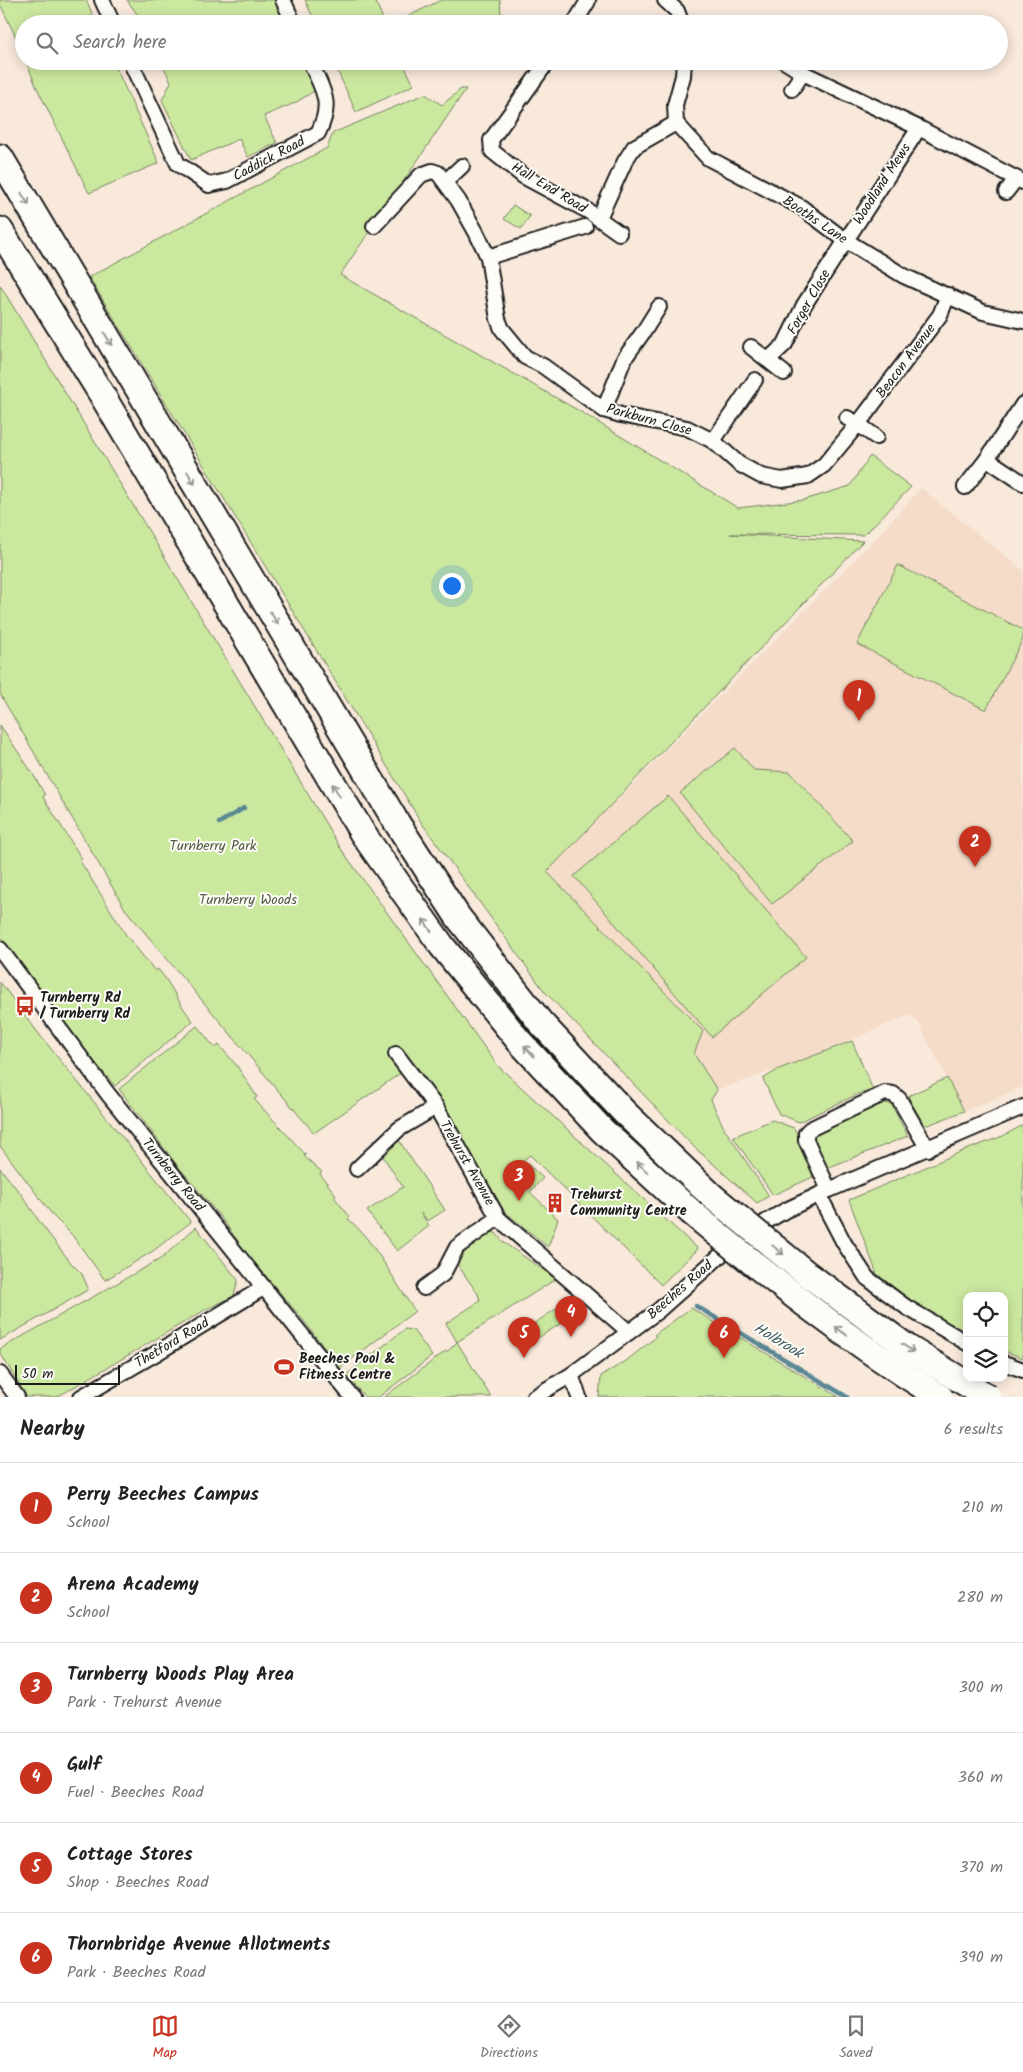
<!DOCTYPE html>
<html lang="en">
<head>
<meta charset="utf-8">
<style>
  :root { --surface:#fff; --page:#f6f6f6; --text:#222; --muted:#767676; --line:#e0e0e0; --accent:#c8321e }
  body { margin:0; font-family:Kalam,sans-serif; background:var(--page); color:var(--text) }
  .controls { position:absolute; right:15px; bottom:15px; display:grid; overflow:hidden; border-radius:10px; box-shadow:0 2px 12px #0003 }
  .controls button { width:45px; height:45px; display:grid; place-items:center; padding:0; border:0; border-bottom:1px solid var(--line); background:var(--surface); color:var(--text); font:25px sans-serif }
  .scale { position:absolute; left:15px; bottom:12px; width:105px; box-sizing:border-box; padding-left:5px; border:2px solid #1c1c1c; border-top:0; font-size:14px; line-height:18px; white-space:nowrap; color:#1c1c1c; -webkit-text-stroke:4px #fdfcf7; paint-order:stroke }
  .you { position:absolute; left:451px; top:585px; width:18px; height:18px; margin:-12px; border:4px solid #fff; border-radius:50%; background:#1a73e8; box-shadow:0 0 0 8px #1a73e833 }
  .badge { display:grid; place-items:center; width:32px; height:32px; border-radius:50%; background:var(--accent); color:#fff; font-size:16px; font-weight:700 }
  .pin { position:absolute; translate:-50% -41px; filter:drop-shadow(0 1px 2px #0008) }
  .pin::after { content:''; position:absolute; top:26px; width:18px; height:15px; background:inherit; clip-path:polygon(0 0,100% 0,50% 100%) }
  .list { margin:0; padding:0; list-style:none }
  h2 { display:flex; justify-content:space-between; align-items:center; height:65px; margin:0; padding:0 20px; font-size:21px }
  h2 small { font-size:16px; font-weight:400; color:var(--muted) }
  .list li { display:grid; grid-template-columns:32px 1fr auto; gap:15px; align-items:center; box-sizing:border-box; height:90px; padding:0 20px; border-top:1px solid var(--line) }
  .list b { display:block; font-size:19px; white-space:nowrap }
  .list p { margin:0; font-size:16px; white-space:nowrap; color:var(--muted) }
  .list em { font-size:16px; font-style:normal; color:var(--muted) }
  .icon { flex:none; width:28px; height:28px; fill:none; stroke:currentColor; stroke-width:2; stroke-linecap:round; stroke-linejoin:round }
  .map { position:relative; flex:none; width:1023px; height:1397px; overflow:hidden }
  .search { position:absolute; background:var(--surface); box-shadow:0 2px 12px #0003; left:15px; right:15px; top:15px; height:55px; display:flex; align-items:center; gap:12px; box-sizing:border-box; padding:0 18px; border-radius:28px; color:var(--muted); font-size:19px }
  .sheet { height:605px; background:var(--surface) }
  nav { display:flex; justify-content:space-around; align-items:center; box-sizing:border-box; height:70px; border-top:1px solid var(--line); background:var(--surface); font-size:14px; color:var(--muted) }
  nav a { display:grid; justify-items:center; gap:2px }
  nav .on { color:var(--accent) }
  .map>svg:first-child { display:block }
  .built { fill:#f4dcc8 }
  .green { fill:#cbe89f; stroke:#74825e }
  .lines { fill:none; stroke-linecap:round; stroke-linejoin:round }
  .stream { stroke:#5a8894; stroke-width:4.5 }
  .street-casing { stroke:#1c1c1c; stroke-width:18 }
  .highway-casing { stroke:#1c1c1c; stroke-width:29 }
  .street { stroke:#fdfcf7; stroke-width:14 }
  .highway { stroke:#fdfcf7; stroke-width:25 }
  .highway-bridge-casing { stroke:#1c1c1c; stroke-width:29; stroke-linecap:butt }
  .highway-bridge { stroke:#fdfcf7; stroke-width:25 }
  .oneway { stroke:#989794 }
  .labels { text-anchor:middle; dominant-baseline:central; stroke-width:4; stroke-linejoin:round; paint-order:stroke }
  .street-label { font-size:14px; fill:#1c1c1c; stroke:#fdfcf7 }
  .park-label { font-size:14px; fill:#515943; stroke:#fdfcf7 }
  .poi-label { font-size:14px; font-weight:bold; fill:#1c1c1c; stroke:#fdfcf7; text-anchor:start }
  .water-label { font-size:15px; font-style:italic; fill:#405b62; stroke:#fdfcf7 }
</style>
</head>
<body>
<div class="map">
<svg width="1023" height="1397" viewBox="0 0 1023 1397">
  <rect width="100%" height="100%" fill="#f8e9db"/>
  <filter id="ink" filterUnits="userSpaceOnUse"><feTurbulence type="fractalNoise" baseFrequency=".02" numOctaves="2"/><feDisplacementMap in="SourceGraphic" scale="10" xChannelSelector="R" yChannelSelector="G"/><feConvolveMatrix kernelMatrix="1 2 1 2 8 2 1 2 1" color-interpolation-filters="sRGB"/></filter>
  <g filter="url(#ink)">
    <path class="built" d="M921,488L1023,570V1087L964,1111L917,1020L909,1015L807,1059L717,1090L694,1054L546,872L876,538Z"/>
    <g class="green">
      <path d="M0,0H86L97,24H24V54L0,4Z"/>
      <path d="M127,0H275L285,24H144Z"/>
      <path d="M305,0H375L385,24H316Z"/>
      <path d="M441,0H500L501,15L497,24H403L401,20Z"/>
      <path d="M26,61H113L159,163L89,193L36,86Z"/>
      <path d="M161,61H303L316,90L295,103L264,116L277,143L248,157L239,139L191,160L162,100L171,82Z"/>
      <path d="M333,61H402L414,85L356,112Z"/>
      <path d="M461,89H466L340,275L581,412L738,508L804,500L850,486L870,456L911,487L864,535L730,534L863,541L547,872L703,1031L694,1054L717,1090L711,1100L724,1128L769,1196L757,1203L693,1146L545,992L421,822L89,277L327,148L333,133L425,94L442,105Z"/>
      <path d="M513,205L530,216L521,229L504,219Z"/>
      <path d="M0,285L341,849L498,1066L698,1249L661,1285L530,1155L523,1160L543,1178L530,1192L558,1219L548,1247L504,1211L488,1184L486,1185L418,1068L398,1052L405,1070L314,1133L125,909L0,694Z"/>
      <path d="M898,565L1023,630V639L986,710L857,644Z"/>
      <path d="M0,725L33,774L45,795L43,797L82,859L80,861L126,935L155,971L158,969C172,985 179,1005 193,1021L115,1086L86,1052L45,995L27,977L0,936Z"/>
      <path d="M735,748L754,770L790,772L853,841L772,904L680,793Z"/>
      <path d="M668,796L806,957L712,1037L574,876Z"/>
      <path d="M0,982L39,1034L191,1222L153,1251L105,1280L72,1235L54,1217L0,1146Z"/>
      <path d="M197,1026L215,1048L219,1045L237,1066L257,1097L254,1099L306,1155L304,1156L322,1172L320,1174L336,1195L334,1197L350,1217L348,1219C374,1240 395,1283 415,1311L340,1368L300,1316L251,1259L222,1219L173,1160L119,1089Z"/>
      <path d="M852,1041L873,1090L858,1094L799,1122L779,1114L763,1079L779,1069Z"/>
      <path d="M947,1078L964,1111L928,1125L923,1124L908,1096Z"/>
      <path d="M884,1103L891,1104L908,1136L827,1168L811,1139L815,1133Z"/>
      <path d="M772,1120L794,1128L807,1155L813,1177L773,1195L733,1137Z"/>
      <path d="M1023,1125V1358L1004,1351V1296H967V1336L918,1307L877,1274L849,1200L963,1151L1003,1136Z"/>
      <path d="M398,1139L445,1210L428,1221L421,1213L429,1226L397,1251L367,1211L403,1187L382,1155Z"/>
      <path d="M0,1168L24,1198L41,1224L71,1263L82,1274L88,1288L86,1291L0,1340Z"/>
      <path d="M196,1227L238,1280L234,1296L205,1310L57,1397H27L0,1353V1349L162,1258Z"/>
      <path d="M490,1232L496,1233L503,1242L556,1279L457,1342L491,1397H384L446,1351L447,1352L457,1342L446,1323L480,1301L478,1294L457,1264C465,1250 475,1240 490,1232Z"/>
      <path d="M570,1300L577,1311L574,1315L530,1343L524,1330Z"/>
      <path d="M691,1308L839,1397H599L601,1376L626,1361L656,1337L654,1335Z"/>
      <path d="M405,1329L413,1330L432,1356L379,1397H365L346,1375Z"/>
    </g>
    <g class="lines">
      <g class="stream">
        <path d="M219,823L244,808"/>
        <path d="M696,1306L847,1397"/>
      </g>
      <defs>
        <g id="street">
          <path d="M102,0L113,24"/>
          <path d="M283,0L294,24"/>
          <path d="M665,0L677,11L682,24"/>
          <path d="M574,24L588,1"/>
          <path d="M130,61L178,164L209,185L227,181L318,133C334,101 322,90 310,61"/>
          <path d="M548,61L491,140L492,151L523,176L588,211L619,233"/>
          <path d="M684,61L683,76L675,105L676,123L708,158L801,207L845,240L904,276L983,312L1023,321"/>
          <path d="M784,61L803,73L919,128L1023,182"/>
          <path d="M792,89L803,73"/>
          <path d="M446,181L462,166"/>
          <path d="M1006,192L1016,179"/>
          <path d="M599,218L625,161L634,147L676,123"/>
          <path d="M374,226L421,175L432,171L438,173L458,200L476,232L488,257L498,319L502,329L525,357L543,366L604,410L621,415L687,428L713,441L739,464L761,476L782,480L808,476L824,465L858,424L940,315L948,295"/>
          <path d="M488,257L585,227"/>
          <path d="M751,347L784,373"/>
          <path d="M768,360L785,344L804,305L919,128"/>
          <path d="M604,410L624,359L644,331L659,307"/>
          <path d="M847,418L858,424L876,437"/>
          <path d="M713,441L755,380"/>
          <path d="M987,459L1023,483"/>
          <path d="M965,487L987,459L1023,404"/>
          <path d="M0,949L108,1094L352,1397"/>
          <path d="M396,1054L436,1107L498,1218L629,1332"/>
          <path d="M357,1169L399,1129L436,1107"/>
          <path d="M829,1190L806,1140V1133L810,1129L885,1093L893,1094L899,1099L928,1149"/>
          <path d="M819,1195L844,1243L867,1278L906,1307L967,1343"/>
          <path d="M424,1288L443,1274L457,1247L498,1218"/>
          <path d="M1004,1363L1023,1370"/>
          <path d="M0,1374L17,1397"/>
          <path d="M571,1375L579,1397"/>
          <path d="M81,1397L155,1354L263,1288"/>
          <path d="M534,1397L571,1375L659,1310L742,1236L786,1210L829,1190L1023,1107"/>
        </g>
        <g id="highway">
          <path d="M0,157L395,820L458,917L540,1022L624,1112L713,1197"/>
          <path d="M0,230L102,395L363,834L442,946L519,1041L602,1130L691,1212"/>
        </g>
      </defs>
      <use href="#street" class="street-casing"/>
      <use href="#highway" class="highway-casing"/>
      <use href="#street" class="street"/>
      <use href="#highway" class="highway"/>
      <defs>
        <g id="highway-bridge">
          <path d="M713,1197L807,1274L908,1348L988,1397"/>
          <path d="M691,1212C771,1279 850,1342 940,1397"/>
        </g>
      </defs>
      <use href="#highway-bridge" class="highway-bridge-casing"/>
      <use href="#highway-bridge" class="highway-bridge"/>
    </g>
    <defs><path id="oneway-shaft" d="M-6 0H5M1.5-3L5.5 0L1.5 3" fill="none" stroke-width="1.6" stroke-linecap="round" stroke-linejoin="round" transform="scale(1.25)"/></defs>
    <g class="oneway">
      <use href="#oneway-shaft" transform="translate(25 199) rotate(59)"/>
      <use href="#oneway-shaft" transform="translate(108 339) rotate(59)"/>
      <use href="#oneway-shaft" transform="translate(191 478) rotate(59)"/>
      <use href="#oneway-shaft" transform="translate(274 618) rotate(59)"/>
      <use href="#oneway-shaft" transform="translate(336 790) rotate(-121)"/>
      <use href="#oneway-shaft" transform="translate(427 925) rotate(-125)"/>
      <use href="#oneway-shaft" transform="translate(529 1051) rotate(-133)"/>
      <use href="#oneway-shaft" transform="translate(642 1167) rotate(-137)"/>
      <use href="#oneway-shaft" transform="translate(778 1250) rotate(39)"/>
      <use href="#oneway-shaft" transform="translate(841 1331) rotate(-144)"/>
      <use href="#oneway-shaft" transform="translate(908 1348) rotate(34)"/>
    </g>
  </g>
  <defs>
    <symbol id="bus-bare" viewBox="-9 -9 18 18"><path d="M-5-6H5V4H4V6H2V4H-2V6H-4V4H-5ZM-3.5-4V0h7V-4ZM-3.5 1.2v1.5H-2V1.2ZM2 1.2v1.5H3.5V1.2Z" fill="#c8321e" stroke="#fdfcf7" stroke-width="2.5" paint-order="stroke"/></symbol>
    <symbol id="building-bare" viewBox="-9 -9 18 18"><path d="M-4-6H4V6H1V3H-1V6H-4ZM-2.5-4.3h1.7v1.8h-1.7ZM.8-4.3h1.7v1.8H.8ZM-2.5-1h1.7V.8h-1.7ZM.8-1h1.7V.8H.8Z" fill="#c8321e" stroke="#fdfcf7" stroke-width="2.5" paint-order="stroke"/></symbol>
    <symbol id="stadium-bare" viewBox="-9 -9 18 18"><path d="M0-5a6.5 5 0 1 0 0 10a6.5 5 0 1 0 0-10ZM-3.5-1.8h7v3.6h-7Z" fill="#c8321e" stroke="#fdfcf7" stroke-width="2.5" paint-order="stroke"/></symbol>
  </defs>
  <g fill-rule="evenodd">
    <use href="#bus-bare" x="11" y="992" width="28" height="28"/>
    <use href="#building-bare" x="541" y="1189" width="28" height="28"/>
    <use href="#stadium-bare" x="270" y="1353" width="28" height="28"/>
  </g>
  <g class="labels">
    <g class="street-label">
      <text transform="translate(269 159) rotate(-28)">Caddick Road</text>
      <text transform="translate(882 184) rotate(-57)">Woodland Mews</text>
      <text transform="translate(549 188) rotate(31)">Hall End Road</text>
      <text transform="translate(815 220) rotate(34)">Booths Lane</text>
      <text transform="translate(809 302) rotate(-60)">Forger Close</text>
      <text transform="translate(906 361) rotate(-53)">Beacon Avenue</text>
      <text transform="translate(649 420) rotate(15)">Parkburn Close</text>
      <text transform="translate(467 1163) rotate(60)">Trehurst Avenue</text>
      <text transform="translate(173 1175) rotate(51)">Turnberry Road</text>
      <text transform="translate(680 1290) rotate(-41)">Beeches Road</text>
      <text transform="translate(172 1343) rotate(-31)">Thetford Road</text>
    </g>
    <g class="park-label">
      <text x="213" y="846">Turnberry Park</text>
      <text x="248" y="900">Turnberry Woods</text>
    </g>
    <g class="poi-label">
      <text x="40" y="998">Turnberry Rd<tspan x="40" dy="16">/ Turnberry Rd</tspan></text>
      <text x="570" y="1195">Trehurst<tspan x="570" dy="16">Community Centre</tspan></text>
      <text x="299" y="1359">Beeches Pool &amp;<tspan x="299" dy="16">Fitness Centre</tspan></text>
    </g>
    <g class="water-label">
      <text transform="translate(778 1341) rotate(31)">Holbrook</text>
    </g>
  </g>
</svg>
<div class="controls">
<button><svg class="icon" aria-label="locate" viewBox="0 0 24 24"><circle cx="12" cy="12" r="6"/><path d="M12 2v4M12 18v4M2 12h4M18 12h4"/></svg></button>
<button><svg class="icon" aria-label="layers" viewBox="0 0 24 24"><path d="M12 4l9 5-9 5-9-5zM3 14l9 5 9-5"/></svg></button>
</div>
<div class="scale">50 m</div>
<div class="you"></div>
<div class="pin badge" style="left:859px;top:721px">1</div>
<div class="pin badge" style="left:975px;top:867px">2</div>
<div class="pin badge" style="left:519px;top:1201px">3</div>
<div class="pin badge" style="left:571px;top:1337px">4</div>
<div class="pin badge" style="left:524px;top:1358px">5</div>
<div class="pin badge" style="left:724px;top:1358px">6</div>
<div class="search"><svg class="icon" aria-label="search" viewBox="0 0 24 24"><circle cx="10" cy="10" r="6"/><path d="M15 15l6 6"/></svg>Search here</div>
</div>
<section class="sheet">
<h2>Nearby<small>6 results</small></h2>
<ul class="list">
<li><span class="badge">1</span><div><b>Perry Beeches Campus</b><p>School</p></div><em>210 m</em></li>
<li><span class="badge">2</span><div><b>Arena Academy</b><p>School</p></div><em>280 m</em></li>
<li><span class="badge">3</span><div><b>Turnberry Woods Play Area</b><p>Park · Trehurst Avenue</p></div><em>300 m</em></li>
<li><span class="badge">4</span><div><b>Gulf</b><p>Fuel · Beeches Road</p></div><em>360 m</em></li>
<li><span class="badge">5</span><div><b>Cottage Stores</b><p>Shop · Beeches Road</p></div><em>370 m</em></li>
<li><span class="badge">6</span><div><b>Thornbridge Avenue Allotments</b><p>Park · Beeches Road</p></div><em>390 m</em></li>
</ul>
</section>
<nav>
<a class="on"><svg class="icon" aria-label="map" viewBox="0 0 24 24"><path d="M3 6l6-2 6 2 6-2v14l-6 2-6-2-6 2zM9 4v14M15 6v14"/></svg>Map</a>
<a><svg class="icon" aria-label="directions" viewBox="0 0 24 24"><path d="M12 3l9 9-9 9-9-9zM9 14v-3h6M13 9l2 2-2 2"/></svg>Directions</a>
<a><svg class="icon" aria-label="saved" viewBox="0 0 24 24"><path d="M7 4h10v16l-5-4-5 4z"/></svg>Saved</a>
</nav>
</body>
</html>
